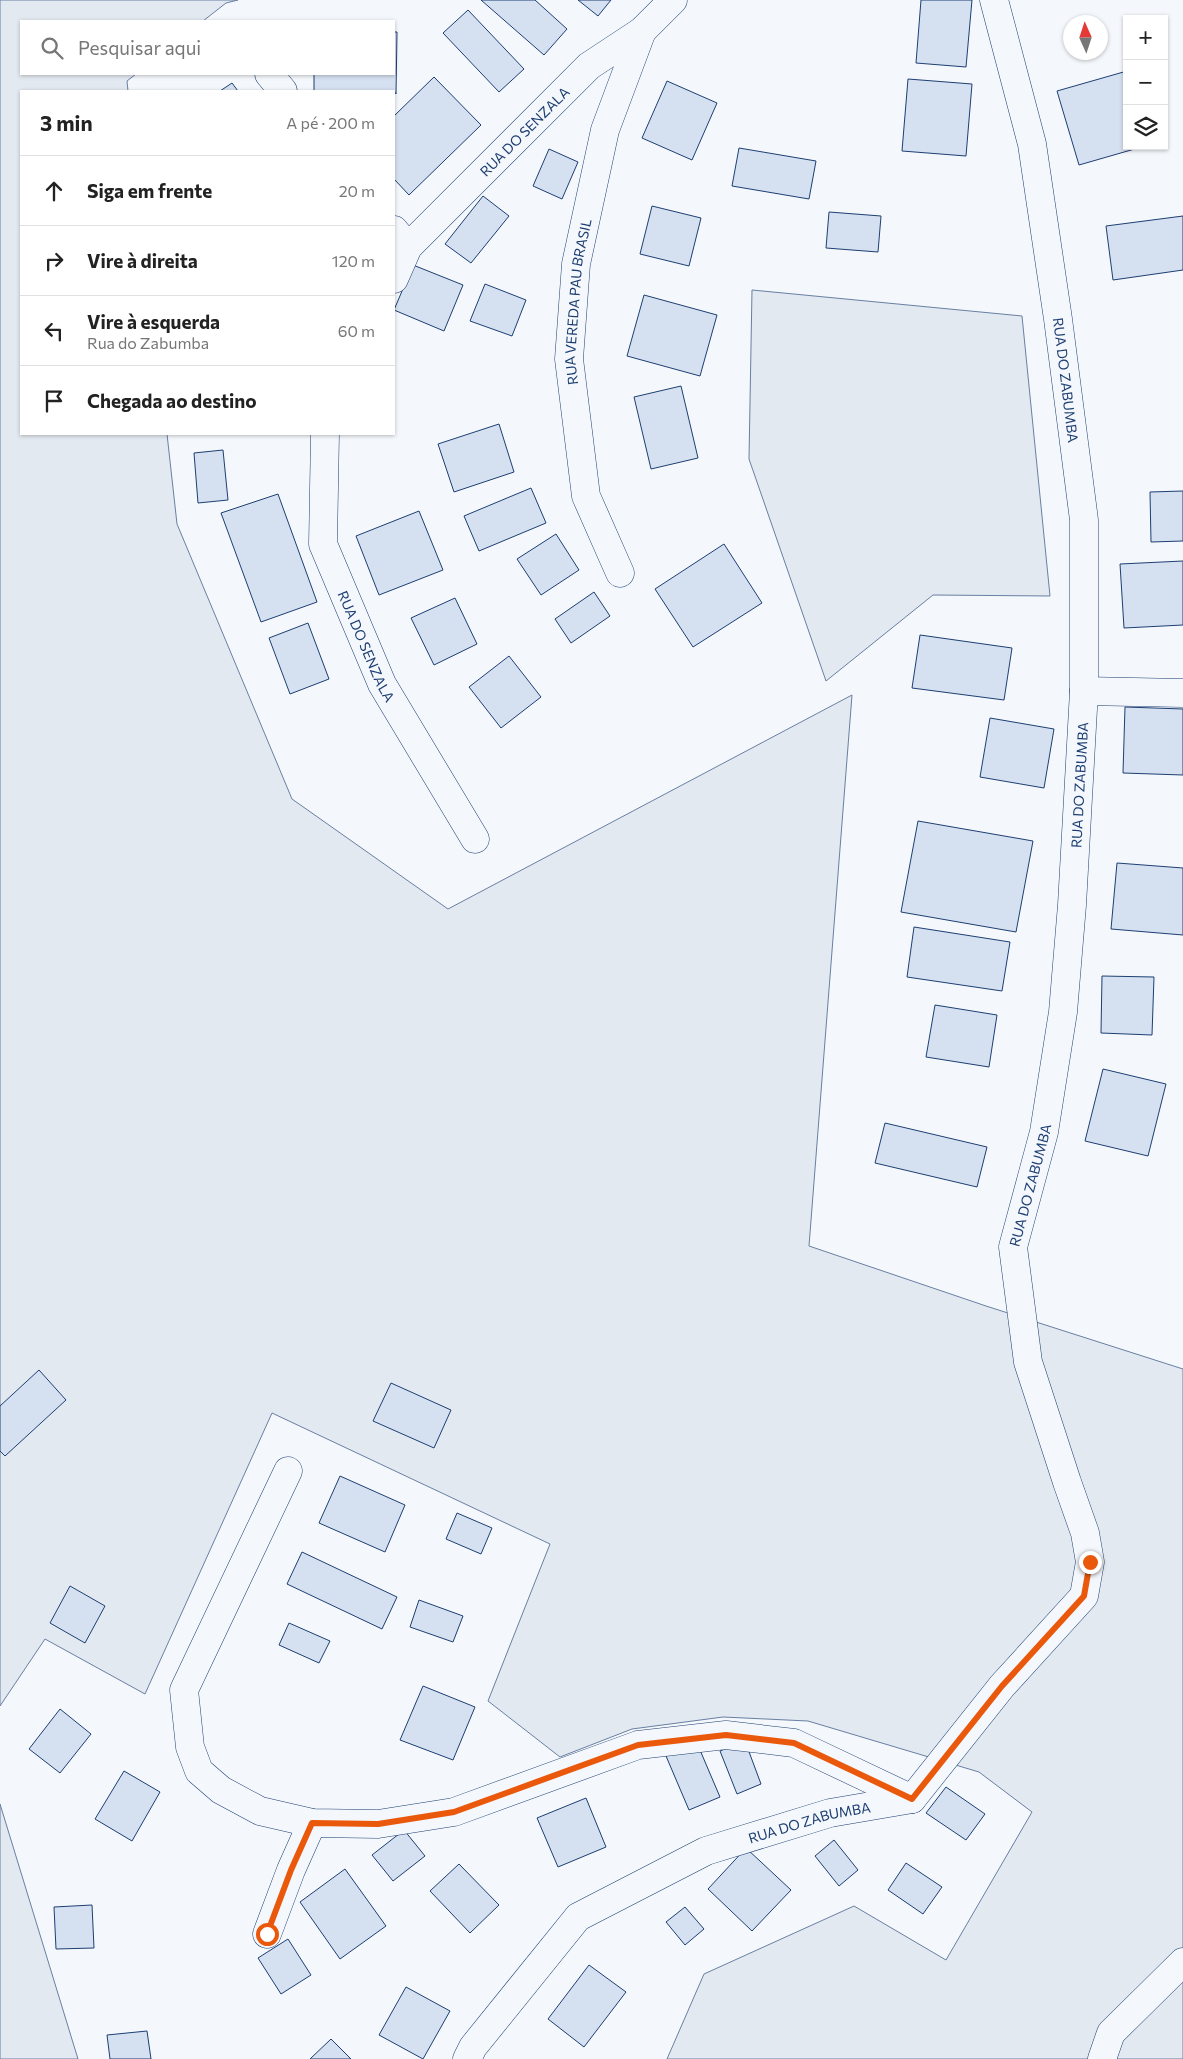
<!DOCTYPE html>
<html lang="pt">
<head>
<meta charset="utf-8">
<style>
  :root { --surface:#fff; --page:#f2f2f2; --text:#222; --muted:#767676; --line:#e0e0e0 }
  body { margin:0; font-family:Commissioner,sans-serif; background:var(--page); color:var(--text) }
  .controls { position:absolute; right:15px; top:15px; display:grid; overflow:hidden; border-radius:0px; box-shadow:0 1px 4px #0004 }
  .controls button { width:45px; height:45px; display:grid; place-items:center; padding:0; border:0; border-bottom:1px solid var(--line); background:var(--surface); color:var(--text); font:25px sans-serif }
  .compass { position:absolute; left:1063px; top:15px; width:45px; height:45px; border-radius:50%; background:var(--surface); box-shadow:0 1px 4px #0004; rotate:357deg }
  .stop { position:absolute; width:15px; height:15px; margin:-11px; border:4px solid #ea580c; border-radius:50%; background:#fff }
  .stop.end { background:#ea580c; border-color:#fff; box-shadow:0 1px 5px #0008 }
  .list { margin:0; padding:0; list-style:none }
  h2 { display:flex; justify-content:space-between; align-items:center; height:65px; margin:0; padding:0 20px; font-size:21px }
  h2 small { font-size:16px; font-weight:400; color:var(--muted) }
  .list li { display:grid; grid-template-columns:32px 1fr auto; gap:15px; align-items:center; box-sizing:border-box; height:70px; padding:0 20px; border-top:1px solid var(--line) }
  .list b { display:block; font-size:19px; white-space:nowrap }
  .list p { margin:0; font-size:16px; white-space:nowrap; color:var(--muted) }
  .list em { font-size:16px; font-style:normal; color:var(--muted) }
  .icon { flex:none; width:28px; height:28px; fill:none; stroke:currentColor; stroke-width:2; stroke-linecap:round; stroke-linejoin:round }
  .map { position:relative; flex:none; width:1183px; height:2059px; overflow:hidden }
  .search { position:absolute; background:var(--surface); box-shadow:0 1px 4px #0004; left:20px; top:20px; width:375px; height:55px; display:flex; align-items:center; gap:12px; box-sizing:border-box; padding:0 18px; border-radius:0px; color:var(--muted); font-size:19px }
  .panel { position:absolute; background:var(--surface); box-shadow:0 1px 4px #0004; left:20px; top:90px; width:375px; height:345px; border-radius:0px }
  .map>svg:first-child { display:block }
  .green { fill:#e3e9f0; stroke:#687fa3 }
  .building { fill:#d5e0f0; stroke:#1d3f73 }
  .lines { fill:none; stroke-linecap:round; stroke-linejoin:round }
  .minor-casing { stroke:#1d3f73; stroke-width:29 }
  .minor { stroke:#f4f7fb; stroke-width:28 }
  .route { stroke:#ea580c; stroke-width:6 }
  .labels { text-anchor:middle; dominant-baseline:central; stroke-width:4; stroke-linejoin:round; paint-order:stroke }
  .street-label { font-size:14px; fill:#1d3f73; stroke:#f4f7fb }
</style>
</head>
<body>
<div class="map">
<svg width="1183" height="2059" viewBox="0 0 1183 2059">
  <rect width="100%" height="100%" fill="#f4f7fb"/>
  <g class="green">
    <path d="M0,0H238L226,3L203,21H21V74H136L127,81L128,91H21V434H167L177,524L292,799L448,909L852,695L809,1246L986,1306L1183,1369V2059H667L704,1974L854,1906L946,1960L1032,1812L979,1772L808,1721L723,1717L632,1729L560,1757L488,1701L550,1544L272,1413L145,1694L45,1639L0,1706Z"/>
    <path d="M752,290L1022,316L1050,596L933,595L826,681L749,459Z"/>
    <path d="M0,1804L78,2059H0Z"/>
  </g>
  <g class="building">
    <path d="M481,0H535L567,29L544,55Z"/>
    <path d="M578,0H611L598,16Z"/>
    <path d="M921,0H972L966,67L916,63Z"/>
    <path d="M468,10L524,69L499,92L443,33Z"/>
    <path d="M394,32H397L396,94L394,91H314V74H394Z"/>
    <path d="M1127,71V146H1145L1079,165L1057,91Z"/>
    <path d="M434,77L481,125L409,195L394,179V116Z"/>
    <path d="M908,79L972,84L966,156L902,151Z"/>
    <path d="M667,81L717,103L692,160L642,138Z"/>
    <path d="M232,83L238,91H220Z"/>
    <path d="M739,148L816,161L809,199L732,186Z"/>
    <path d="M549,149L578,162L562,199L533,186Z"/>
    <path d="M483,196L509,216L471,263L445,244Z"/>
    <path d="M652,206L701,218L689,266L640,254Z"/>
    <path d="M829,212L881,216L878,252L826,248Z"/>
    <path d="M1183,216V270L1113,280L1106,226Z"/>
    <path d="M413,265L463,285L444,331L394,310Z"/>
    <path d="M485,284L526,300L512,336L470,321Z"/>
    <path d="M644,295L717,315L700,376L627,356Z"/>
    <path d="M681,386L698,458L651,469L634,397Z"/>
    <path d="M499,424L514,472L454,492L438,444Z"/>
    <path d="M223,450L228,500L198,503L194,453Z"/>
    <path d="M531,488L546,523L479,551L464,516Z"/>
    <path d="M1183,491V541L1151,542L1150,492Z"/>
    <path d="M278,494L317,602L261,622L221,513Z"/>
    <path d="M419,511L443,570L379,595L356,536Z"/>
    <path d="M556,534L579,570L541,595L517,559Z"/>
    <path d="M724,544L762,603L693,647L655,589Z"/>
    <path d="M1183,561V625L1124,628L1120,564Z"/>
    <path d="M594,592L610,616L571,643L555,619Z"/>
    <path d="M455,598L477,644L434,665L411,618Z"/>
    <path d="M308,623L329,679L290,694L269,638Z"/>
    <path d="M920,635L1012,648L1004,700L912,688Z"/>
    <path d="M509,656L541,697L501,728L469,687Z"/>
    <path d="M1125,707L1183,709V775L1123,773Z"/>
    <path d="M990,718L1054,729L1044,788L980,777Z"/>
    <path d="M918,821L1033,841L1016,932L901,912Z"/>
    <path d="M1117,863L1183,868V935L1111,929Z"/>
    <path d="M914,927L1010,942L1002,991L907,977Z"/>
    <path d="M1102,976L1154,977L1152,1035L1101,1033Z"/>
    <path d="M935,1005L997,1015L989,1067L926,1057Z"/>
    <path d="M1103,1069L1166,1084L1148,1156L1085,1141Z"/>
    <path d="M885,1123L987,1147L977,1187L875,1163Z"/>
    <path d="M39,1370L66,1400L5,1456L0,1451V1406Z"/>
    <path d="M391,1383L451,1410L434,1448L373,1421Z"/>
    <path d="M340,1476L405,1505L385,1552L319,1523Z"/>
    <path d="M457,1513L492,1528L481,1554L446,1539Z"/>
    <path d="M302,1552L397,1597L382,1629L287,1584Z"/>
    <path d="M70,1586L105,1606L85,1643L50,1623Z"/>
    <path d="M419,1600L463,1616L453,1642L410,1627Z"/>
    <path d="M289,1623L330,1641L319,1663L279,1645Z"/>
    <path d="M423,1686L475,1707L453,1760L400,1740Z"/>
    <path d="M60,1709L91,1734L60,1773L29,1749Z"/>
    <path d="M745,1741L761,1784L737,1794L720,1751Z"/>
    <path d="M697,1743L720,1797L689,1810L666,1756Z"/>
    <path d="M124,1771L160,1792L132,1841L95,1819Z"/>
    <path d="M946,1787L985,1814L966,1840L926,1813Z"/>
    <path d="M586,1798L606,1847L558,1867L537,1818Z"/>
    <path d="M404,1830L425,1856L393,1881L372,1855Z"/>
    <path d="M834,1840L858,1870L839,1886L815,1856Z"/>
    <path d="M746,1848L791,1890L752,1931L708,1889Z"/>
    <path d="M906,1863L942,1887L923,1914L888,1890Z"/>
    <path d="M459,1864L499,1905L470,1933L430,1891Z"/>
    <path d="M345,1869L386,1926L340,1959L300,1902Z"/>
    <path d="M92,1905L94,1948L56,1949L54,1907Z"/>
    <path d="M685,1907L704,1929L685,1945L666,1922Z"/>
    <path d="M288,1939L311,1975L281,1994L258,1958Z"/>
    <path d="M589,1965L626,1992L584,2047L548,2019Z"/>
    <path d="M406,1987L450,2011L423,2059L379,2035Z"/>
    <path d="M147,2031L151,2059H110L107,2035Z"/>
    <path d="M331,2039L351,2059H310Z"/>
  </g>
  <g class="lines">
    <defs>
      <g id="minor">
        <path d="M269,74L283,91"/>
        <path d="M394,230L408,247"/>
        <path id="s1" d="M394,279L408,247L589,66L642,31L673,0"/>
        <path id="s2" d="M325,434L323,544L382,684L475,839"/>
        <path id="s3" d="M620,573L586,496L569,359L576,264L605,130L642,31"/>
        <path d="M1084,691L1183,693"/>
        <path d="M288,1471L184,1690L190,1747L199,1771L221,1790L260,1811L312,1823L378,1824L454,1812L638,1745L726,1735L794,1743L912,1799"/>
        <path d="M267,1934L291,1870L312,1823"/>
        <path id="s4" d="M467,2059L473,2047L578,1917L706,1851L830,1813L912,1799L1002,1686L1084,1596L1090,1562L1085,1533L1067,1482L1028,1362L1013,1247L1044,1132L1063,1012L1072,905L1084,691V520L1058,319L1032,144L994,0"/>
        <path d="M1102,2059L1111,2033L1183,1962"/>
      </g>
    </defs>
    <use href="#minor" class="minor-casing"/>
    <use href="#minor" class="minor"/>
  </g>
  <g class="lines">
    <path class="route" d="M267,1934L291,1870L312,1823L378,1824L454,1812L638,1745L726,1735L794,1743L912,1799L1002,1686L1084,1596L1090,1562"/>
  </g>
  <g class="labels">
    <g class="street-label">
      <text stroke="none"><textPath href="#s1" startOffset="199">RUA DO SENZALA</textPath></text>
      <text stroke="none"><textPath href="#s3" startOffset="280">RUA VEREDA PAU BRASIL</textPath></text>
      <text transform="translate(1066 380) rotate(83)">RUA DO ZABUMBA</text>
      <text stroke="none"><textPath href="#s2" startOffset="221">RUA DO SENZALA</textPath></text>
      <text stroke="none"><textPath href="#s4" startOffset="1632">RUA DO ZABUMBA</textPath></text>
      <text stroke="none"><textPath href="#s4" startOffset="1228">RUA DO ZABUMBA</textPath></text>
      <text stroke="none"><textPath href="#s4" startOffset="432">RUA DO ZABUMBA</textPath></text>
    </g>
  </g>
</svg>
<div class="controls">
<button>+</button>
<button>−</button>
<button><svg class="icon" aria-label="layers" viewBox="0 0 24 24"><path d="M12 4l9 5-9 5-9-5zM3 14l9 5 9-5"/></svg></button>
</div>
<svg class="compass" viewBox="-18 -18 36 36"><path d="M0-13l5 13h-10z" fill="#e53935"/><path d="M0 13l5-13h-10z" fill="#767676"/></svg>
<div class="stop" style="left:267px;top:1934px"></div>
<div class="stop end" style="left:1090px;top:1562px"></div>
<div class="search"><svg class="icon" aria-label="search" viewBox="0 0 24 24"><circle cx="10" cy="10" r="6"/><path d="M15 15l6 6"/></svg>Pesquisar aqui</div>
<section class="panel">
<h2>3 min<small>A pé · 200 m</small></h2>
<ul class="list">
<li><svg class="icon" aria-label="ahead" viewBox="0 0 24 24"><path d="M12 20V5M6 11l6-6 6 6"/></svg><div><b>Siga em frente</b></div><em>20 m</em></li>
<li><svg class="icon" aria-label="right" viewBox="0 0 24 24"><path d="M7 20v-9h11M14 6l5 5-5 5"/></svg><div><b>Vire à direita</b></div><em>120 m</em></li>
<li><svg class="icon" aria-label="left" viewBox="0 0 24 24"><path d="M17 20v-9H6M10 6l-5 5 5 5"/></svg><div><b>Vire à esquerda</b><p>Rua do Zabumba</p></div><em>60 m</em></li>
<li><svg class="icon" aria-label="arrive" viewBox="0 0 24 24"><path d="M6 21V4h12l-3 4 3 4H6"/></svg><div><b>Chegada ao destino</b></div></li>
</ul>
</section>
</div>
</body>
</html>
